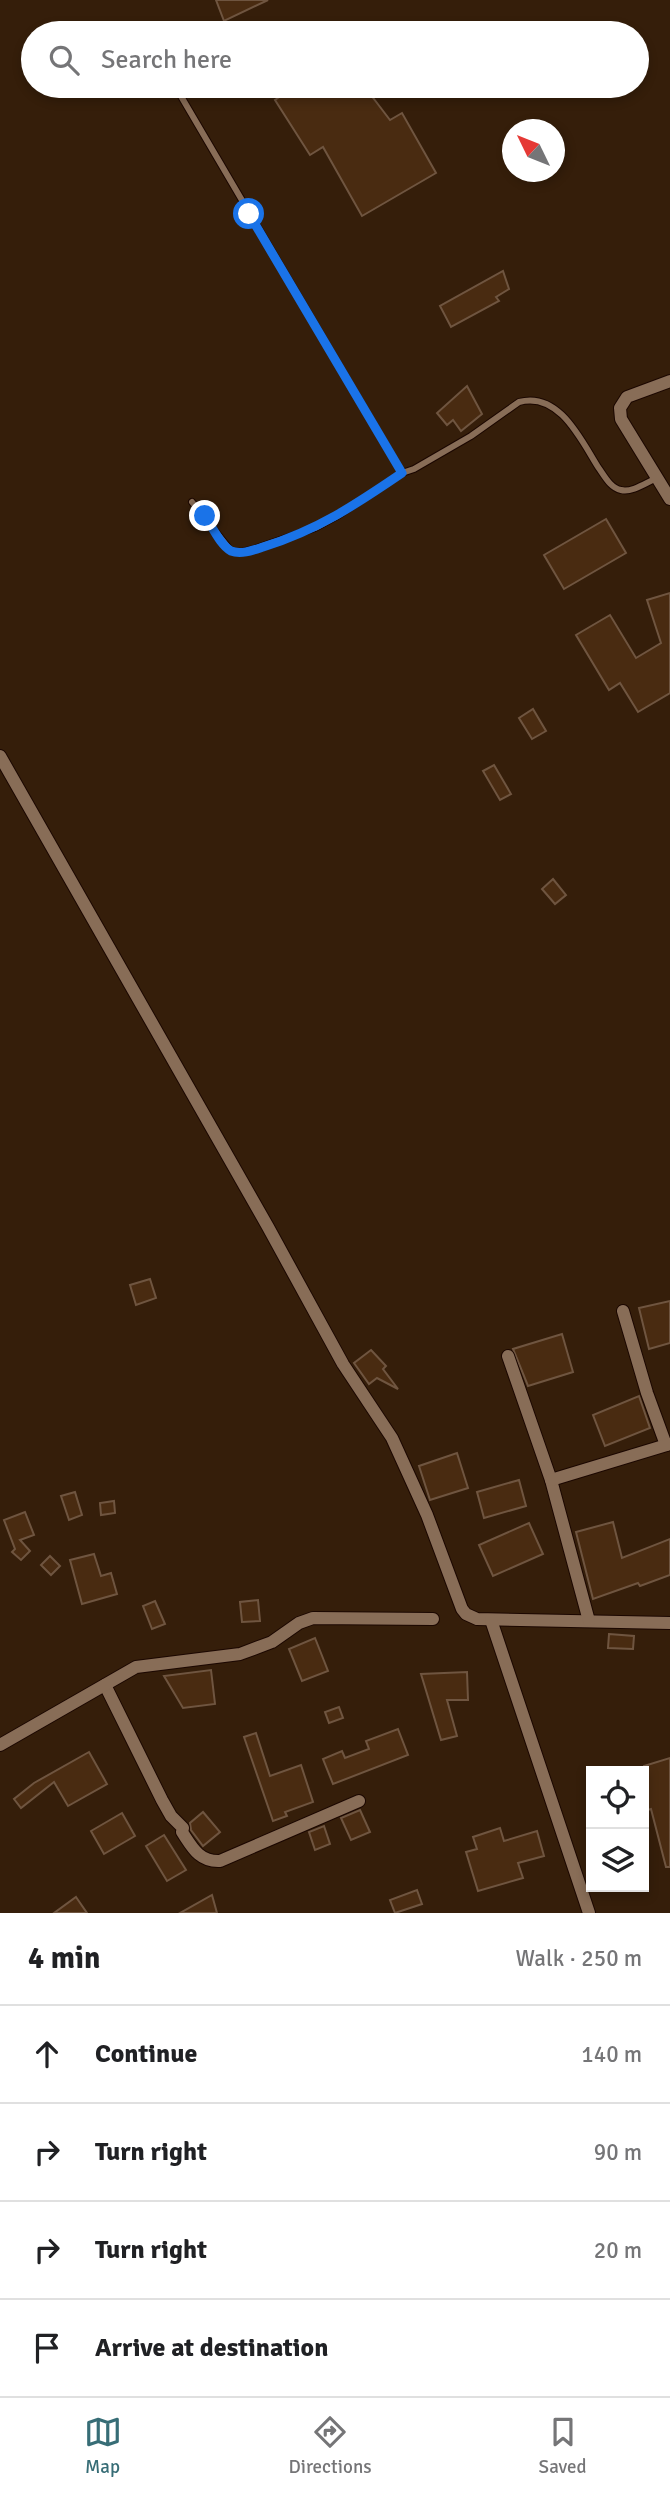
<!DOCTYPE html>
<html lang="en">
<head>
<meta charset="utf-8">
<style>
  :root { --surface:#fff; --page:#f6f6f6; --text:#202124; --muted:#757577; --line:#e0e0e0; --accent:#376d76 }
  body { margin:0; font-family:Signika,sans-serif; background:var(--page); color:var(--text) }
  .controls { position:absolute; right:21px; bottom:21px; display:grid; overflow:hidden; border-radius:0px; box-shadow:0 4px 10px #0003 }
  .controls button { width:63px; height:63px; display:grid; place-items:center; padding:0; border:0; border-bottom:2px solid var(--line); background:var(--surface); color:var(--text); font:35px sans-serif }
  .compass { position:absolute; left:502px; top:119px; width:63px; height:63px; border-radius:50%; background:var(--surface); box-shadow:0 4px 10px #0003; rotate:313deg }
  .stop { position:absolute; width:21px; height:21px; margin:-16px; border:5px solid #1a73e8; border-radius:50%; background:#fff }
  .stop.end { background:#1a73e8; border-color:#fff; box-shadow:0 2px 7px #0008 }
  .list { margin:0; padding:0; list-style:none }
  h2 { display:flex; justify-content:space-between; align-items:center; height:91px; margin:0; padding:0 28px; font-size:30px }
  h2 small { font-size:23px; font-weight:400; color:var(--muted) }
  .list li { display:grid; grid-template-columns:46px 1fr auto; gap:21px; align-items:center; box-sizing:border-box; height:98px; padding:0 28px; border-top:2px solid var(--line) }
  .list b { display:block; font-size:26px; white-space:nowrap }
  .list em { font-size:23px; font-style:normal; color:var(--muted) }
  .icon { flex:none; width:38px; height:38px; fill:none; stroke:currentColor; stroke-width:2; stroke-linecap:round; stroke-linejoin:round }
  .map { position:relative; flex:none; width:670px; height:1913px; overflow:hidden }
  .search { position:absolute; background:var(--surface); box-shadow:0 4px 10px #0003; left:21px; right:21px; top:21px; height:77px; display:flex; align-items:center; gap:18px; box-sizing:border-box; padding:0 24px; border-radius:38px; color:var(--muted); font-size:26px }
  .sheet { height:483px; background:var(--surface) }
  nav { display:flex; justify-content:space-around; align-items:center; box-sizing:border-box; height:98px; border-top:2px solid var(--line); background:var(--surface); font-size:19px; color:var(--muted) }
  nav a { display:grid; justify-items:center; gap:4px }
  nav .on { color:var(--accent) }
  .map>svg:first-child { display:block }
  .building { fill:#492b11; stroke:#6f5540; stroke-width:2 }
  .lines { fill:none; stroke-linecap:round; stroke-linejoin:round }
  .service-casing { stroke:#1b0700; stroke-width:8 }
  .minor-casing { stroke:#1b0700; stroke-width:14 }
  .service { stroke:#886d57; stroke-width:6 }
  .minor { stroke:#886d57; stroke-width:12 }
  .route { stroke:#1a73e8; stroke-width:9 }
</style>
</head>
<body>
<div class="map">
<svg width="670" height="1913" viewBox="0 0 670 1913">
  <rect width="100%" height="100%" fill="#351e0a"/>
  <g class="building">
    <path d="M216,0H268L224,21Z"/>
    <path d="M296,86H364L390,120L402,113L436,173L362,216L323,147L310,155L275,100Z"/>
    <path d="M503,271L509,289L496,297L499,301L451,327L440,306Z"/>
    <path d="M467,386L482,414L461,431L453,420L447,425L437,413Z"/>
    <path d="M606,519L626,553L564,589L544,555Z"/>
    <path d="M670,593V693L638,712L620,683L609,690L576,635L610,615L636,658L661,643L647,600Z"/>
    <path d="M533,709L546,731L532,739L519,718Z"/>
    <path d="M494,765L511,794L500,800L483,771Z"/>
    <path d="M553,879L566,895L555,904L542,889Z"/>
    <path d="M150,1279L156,1298L136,1305L130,1285Z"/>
    <path d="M670,1301V1343L649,1349L639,1308Z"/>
    <path d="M562,1334L573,1372L528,1386L513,1349Z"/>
    <path d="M371,1350L386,1366L383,1369L398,1389L377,1378L369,1384L354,1363Z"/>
    <path d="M639,1396L650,1428L605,1446L593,1415Z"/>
    <path d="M457,1453L468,1488L430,1500L419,1466Z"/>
    <path d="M519,1480L526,1506L484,1518L477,1492Z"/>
    <path d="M75,1492L82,1515L69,1520L61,1496Z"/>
    <path d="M114,1501L115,1513L101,1515L100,1503Z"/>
    <path d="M25,1512L34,1535L20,1540L30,1551L21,1560L12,1552L15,1549L4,1520Z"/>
    <path d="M613,1522L622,1558L670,1539V1575L640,1586L638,1583L593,1599L576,1532Z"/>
    <path d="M529,1523L543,1554L493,1576L479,1545Z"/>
    <path d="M94,1554L101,1576L111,1573L117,1594L82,1604L70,1560Z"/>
    <path d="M50,1556L60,1566L51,1575L41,1565Z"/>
    <path d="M258,1600L260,1621L242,1622L240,1602Z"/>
    <path d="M155,1601L165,1624L152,1629L143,1606Z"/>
    <path d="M609,1634L634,1636L633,1649L608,1648Z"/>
    <path d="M315,1638L328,1671L302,1681L289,1649Z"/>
    <path d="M211,1670L215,1704L183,1708L164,1676Z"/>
    <path d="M467,1672L468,1700H447L457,1736L441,1740L421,1674Z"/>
    <path d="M339,1707L343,1718L329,1723L325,1712Z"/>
    <path d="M398,1729L408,1755L333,1784L323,1759L342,1751L345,1758L369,1749L366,1741Z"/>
    <path d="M256,1733L270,1776L301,1765L313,1802L285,1812L287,1816L273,1821L244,1737Z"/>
    <path d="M89,1752L107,1784L68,1806L54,1782L21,1808L14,1799L34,1783Z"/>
    <path d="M670,1758V1867H666L651,1809L644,1811V1766Z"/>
    <path d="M360,1810L370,1832L351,1840L341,1818Z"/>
    <path d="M203,1812L220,1832L203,1846L191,1830L190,1823Z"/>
    <path d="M122,1813L135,1836L104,1854L91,1831Z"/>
    <path d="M324,1826L330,1844L315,1850L309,1832Z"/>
    <path d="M500,1828L504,1841L537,1831L544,1856L518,1863L523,1878L478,1891L466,1852L477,1849L473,1837Z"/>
    <path d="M164,1835L186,1870L167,1881L146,1846Z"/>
    <path d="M417,1890L422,1904L395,1913L390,1900Z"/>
    <path d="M212,1895L217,1913H180Z"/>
    <path d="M76,1897L87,1913H54Z"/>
  </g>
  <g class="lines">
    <defs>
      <g id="service">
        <path d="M175,86L402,473"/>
        <path d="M192,502L231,551L242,552L254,549L315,528L339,515L402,473L414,469L471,436L519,402C559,391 581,440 598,467C604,475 610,488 621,490C632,493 647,482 657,478"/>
      </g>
      <g id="minor">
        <path d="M670,381L627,397L620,408L621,419L670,499"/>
        <path d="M0,756L268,1227L343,1364L392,1438L427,1515L462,1609L466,1614L477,1619L670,1623"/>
        <path d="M623,1311L647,1393L666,1445"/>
        <path d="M508,1356L551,1480L589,1621"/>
        <path d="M551,1480L670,1444"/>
        <path d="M491,1620L589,1913"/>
        <path d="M105,1685L162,1800L171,1816L183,1828L182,1832C192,1847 199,1862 220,1861L359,1801"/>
        <path d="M0,1745L136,1667L240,1654L272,1642L299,1623L313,1618L433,1619"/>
      </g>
    </defs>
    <use href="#service" class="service-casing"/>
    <use href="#minor" class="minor-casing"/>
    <use href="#service" class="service"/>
    <use href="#minor" class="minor"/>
  </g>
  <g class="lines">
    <path class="route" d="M205,516C212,526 220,545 231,551C241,555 254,550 263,547C318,530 355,505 402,473L249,214"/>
  </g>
</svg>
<div class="controls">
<button><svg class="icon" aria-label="locate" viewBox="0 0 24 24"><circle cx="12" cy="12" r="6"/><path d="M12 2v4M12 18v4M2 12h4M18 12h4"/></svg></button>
<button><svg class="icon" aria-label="layers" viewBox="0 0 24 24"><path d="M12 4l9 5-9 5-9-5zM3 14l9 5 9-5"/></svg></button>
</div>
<svg class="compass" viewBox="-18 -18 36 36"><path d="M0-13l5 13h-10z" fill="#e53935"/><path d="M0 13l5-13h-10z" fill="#757577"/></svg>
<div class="stop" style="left:249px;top:214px"></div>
<div class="stop end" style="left:205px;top:516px"></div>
<div class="search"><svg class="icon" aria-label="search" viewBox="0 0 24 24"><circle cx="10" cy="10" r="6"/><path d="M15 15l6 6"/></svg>Search here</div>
</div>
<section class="sheet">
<h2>4 min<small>Walk · 250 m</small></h2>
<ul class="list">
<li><svg class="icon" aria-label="ahead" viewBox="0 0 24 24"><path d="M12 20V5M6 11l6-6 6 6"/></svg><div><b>Continue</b></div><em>140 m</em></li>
<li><svg class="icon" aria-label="right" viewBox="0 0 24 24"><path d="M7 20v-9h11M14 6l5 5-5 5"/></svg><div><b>Turn right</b></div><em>90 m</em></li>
<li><svg class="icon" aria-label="right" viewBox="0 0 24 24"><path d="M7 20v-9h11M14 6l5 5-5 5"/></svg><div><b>Turn right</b></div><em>20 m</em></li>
<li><svg class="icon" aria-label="arrive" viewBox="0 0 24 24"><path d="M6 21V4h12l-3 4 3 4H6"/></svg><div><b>Arrive at destination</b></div></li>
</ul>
</section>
<nav>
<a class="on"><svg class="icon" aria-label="map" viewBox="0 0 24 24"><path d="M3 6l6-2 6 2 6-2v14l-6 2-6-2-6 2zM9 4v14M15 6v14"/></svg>Map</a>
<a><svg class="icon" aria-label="directions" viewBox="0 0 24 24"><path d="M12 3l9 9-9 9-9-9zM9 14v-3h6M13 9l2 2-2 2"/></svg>Directions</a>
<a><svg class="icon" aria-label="saved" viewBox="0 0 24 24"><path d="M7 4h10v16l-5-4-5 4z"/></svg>Saved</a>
</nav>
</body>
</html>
